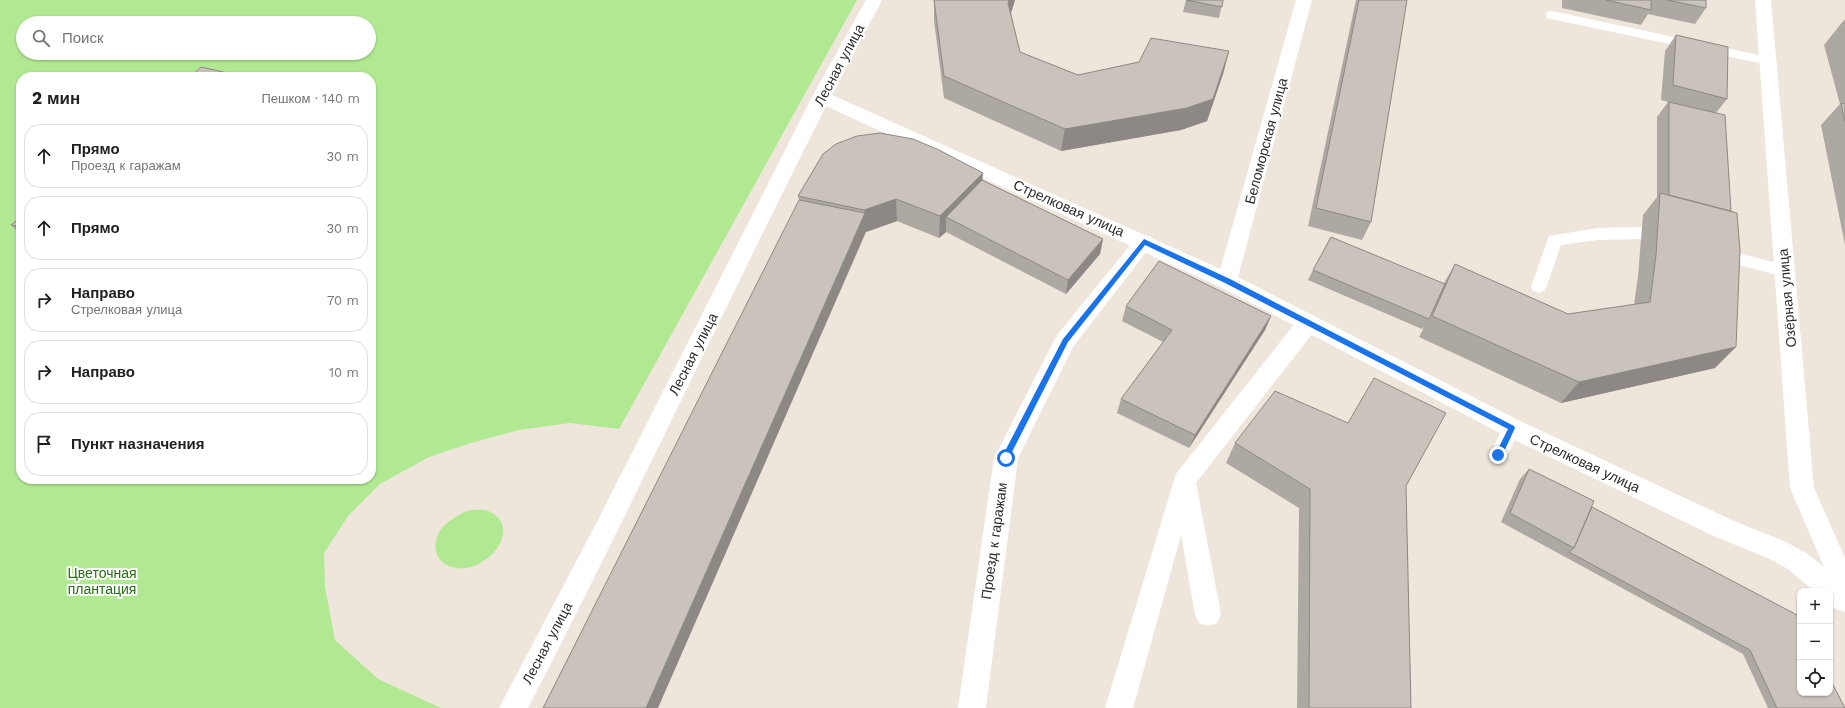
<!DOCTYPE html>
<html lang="ru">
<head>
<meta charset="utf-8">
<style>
  :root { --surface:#fff; --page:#f2f2f2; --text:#202124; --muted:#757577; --line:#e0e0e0 }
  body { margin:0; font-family:"Work Sans",sans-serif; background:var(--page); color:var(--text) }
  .controls { position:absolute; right:12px; bottom:12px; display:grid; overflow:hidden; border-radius:8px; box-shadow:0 1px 3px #0004 }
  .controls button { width:36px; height:36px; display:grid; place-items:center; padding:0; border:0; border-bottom:1px solid var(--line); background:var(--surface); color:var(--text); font:20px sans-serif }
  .stop { position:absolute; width:12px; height:12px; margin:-9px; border:3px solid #1a73e8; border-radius:50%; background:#fff }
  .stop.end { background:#1a73e8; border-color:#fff; box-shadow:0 1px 4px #0008 }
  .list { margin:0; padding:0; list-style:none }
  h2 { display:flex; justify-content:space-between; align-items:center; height:52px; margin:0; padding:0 16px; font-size:17px }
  h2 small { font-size:13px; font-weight:400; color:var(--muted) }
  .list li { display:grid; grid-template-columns:26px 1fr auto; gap:12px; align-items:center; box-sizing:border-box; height:64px; margin:0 8px 8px; padding:0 8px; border:1px solid var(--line); border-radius:16px }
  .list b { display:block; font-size:15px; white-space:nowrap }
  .list p { margin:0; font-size:13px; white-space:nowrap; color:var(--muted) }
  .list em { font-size:13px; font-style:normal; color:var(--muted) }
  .icon { flex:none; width:22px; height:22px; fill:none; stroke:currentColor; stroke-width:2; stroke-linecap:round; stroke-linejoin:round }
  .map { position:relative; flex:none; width:1845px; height:708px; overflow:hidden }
  .search { position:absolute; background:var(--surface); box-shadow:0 1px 3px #0004; left:16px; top:16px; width:360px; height:44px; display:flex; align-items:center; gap:10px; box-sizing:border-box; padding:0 14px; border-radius:22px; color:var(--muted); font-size:15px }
  .panel { position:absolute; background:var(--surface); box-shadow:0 1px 3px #0004; left:16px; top:72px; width:360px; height:412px; border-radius:16px }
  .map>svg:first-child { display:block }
  .green { fill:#b1e993; fill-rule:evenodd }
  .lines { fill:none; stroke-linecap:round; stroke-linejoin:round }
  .service { fill:#fff; fill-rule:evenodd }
  .minor { fill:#fff; fill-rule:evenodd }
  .tertiary { fill:#fff; fill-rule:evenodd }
  .wall { fill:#ada8a1 }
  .shaded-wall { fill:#8d8883 }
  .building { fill:#c9c3bb; stroke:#8d8883 }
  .route { fill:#1a73e8 }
  .labels { text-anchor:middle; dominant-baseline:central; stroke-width:4; stroke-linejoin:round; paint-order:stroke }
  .street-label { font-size:14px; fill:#2b2b2b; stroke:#fff }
  .park-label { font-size:14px; fill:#276e14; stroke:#fff }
</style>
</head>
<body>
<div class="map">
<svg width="1845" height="708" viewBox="0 0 1845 708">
  <rect width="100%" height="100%" fill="#eee6db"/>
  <g class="green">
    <path d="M0,0H857L619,429L570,423L519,430L471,443L429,457L380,484L348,516L324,553L325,587L335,640L378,679L441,708H0ZM23,23H369V53H23ZM21,77H371V479H21Z"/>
    <path d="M470,510C476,510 484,509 488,511C527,527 483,580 449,566C432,560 432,537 444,526C452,518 460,514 470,510Z"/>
  </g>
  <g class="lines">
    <g class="service">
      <path d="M1552,11L1768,57L1773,58L1775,61L1773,64L1768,65L1547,18L1546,15L1547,12Z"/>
      <path d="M1641,227L1646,229L1649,233L1646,237L1641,239L1598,240L1561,245L1545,291L1539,293L1533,291L1531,287L1549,236L1598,228Z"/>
      <path d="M1719,248L1785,265L1791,267L1793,271L1791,275L1785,277L1713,258L1711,254L1713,250Z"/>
      <path d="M1512,420L1518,423L1521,428L1504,461L1498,463L1492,461L1489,455L1506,423Z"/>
    </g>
    <g class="minor">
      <path d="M1296,0H1312L1237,281L1234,287L1227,289L1220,287L1217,281Z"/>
      <path d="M1144,235L1151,237L1154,242L1073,347L1018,458L986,708H958L994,458L1057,335L1137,237Z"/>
      <path d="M1308,315L1316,317L1319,323L1316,329L1196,483L1221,614L1217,623L1208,626L1199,623L1195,614L1181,535L1133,708H1105L1176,474L1300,317Z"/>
    </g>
    <path class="tertiary" d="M866,0H882L832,95L1234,275L1520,421L1734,521L1786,542L1806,553L1824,567L1790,488L1755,0H1771L1814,488L1845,558V612L1836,609L1830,604V591H1814L1788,569L1768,558L1716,537L1504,435L1220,287L826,106C725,306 631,509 528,708H499L596,524L812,97Z"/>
  </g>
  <g class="wall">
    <path d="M934,0H1015L1011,13L1020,52L1078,75L1229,51L1223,74L1207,121L1181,130L1061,151L944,98L934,21Z"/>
    <path d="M1186,0H1223L1219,18L1183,12Z"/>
    <path d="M1356,0H1407L1371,222L1362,240L1308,226Z"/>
    <path d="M1562,0H1706V8L1695,24L1648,14L1641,25L1562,8Z"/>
    <path d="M1844,20H1845V245L1821,125L1840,104L1824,45Z"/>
    <path d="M1676,35L1727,99L1716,113L1715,368L1561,403L1419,337L1424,327L1422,329L1308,280L1313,270L1444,283L1455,264L1568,314L1634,305L1638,276L1643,215L1657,197V117L1668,102L1661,100L1665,51Z"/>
    <path d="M982,180L1103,239L1100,254L1066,294L946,232L939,238L897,221L866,232L799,200L798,196Z"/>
    <path d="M21,217V235L11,225Z"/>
    <path d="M1126,306L1271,316L1265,330L1189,448L1117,413L1121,399L1163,342L1122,321Z"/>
    <path d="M1235,443L1406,486L1411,708H1297L1299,508L1226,463Z"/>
    <path d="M1529,469L1592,507L1845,708H1768L1743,654L1501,522L1520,479Z"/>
  </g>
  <g class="shaded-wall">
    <path d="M1009,0H1015L1007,25L1008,3Z"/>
    <path d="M1229,51L1223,74L1207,121L1181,130L1061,151L1065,129Z"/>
    <path d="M228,73L231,77H224Z"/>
    <path d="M371,129L376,138L371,144Z"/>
    <path d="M983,173L981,195L946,217V232L939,238L940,216Z"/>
    <path d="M896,199L897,221L866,232L658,708H646L865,213L864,210Z"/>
    <path d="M1103,239L1100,254L1066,294L1068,280Z"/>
    <path d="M1271,316L1265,330L1189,448L1195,435Z"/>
    <path d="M1736,347L1715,368L1561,403L1579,382Z"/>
  </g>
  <g class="building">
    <path d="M934,0H1009L1008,3L1020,52L1078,75L1139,62L1151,38L1229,51L1213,99L1187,108L1065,129L944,76Z"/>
    <path d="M1186,0H1223L1222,7Z"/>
    <path d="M1359,0H1407L1371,222L1316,208Z"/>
    <path d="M1606,0H1651V10Z"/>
    <path d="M1667,0H1706V8Z"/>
    <path d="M1676,35L1728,47L1727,99L1673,85Z"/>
    <path d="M201,67L228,73L224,77H190Z"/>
    <path d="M1669,102L1725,115L1731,211L1669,195Z"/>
    <path d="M1841,103L1845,104V122Z"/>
    <path d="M880,133L913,139L939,150L983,173L940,216L896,199L864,210L798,196L823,154L836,144L857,136Z"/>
    <path d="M982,180L1103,239L1068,280L946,217Z"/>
    <path d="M1660,193L1737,213L1740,251L1736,347L1579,382L1432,316L1455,264L1568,314L1650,302L1656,255Z"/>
    <path d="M799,200L865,213L646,708H543Z"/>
    <path d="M21,217V227L11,225Z"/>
    <path d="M1331,237L1445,284L1429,319L1313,270Z"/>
    <path d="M1159,261L1271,316L1195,435L1121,399L1172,330L1126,306Z"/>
    <path d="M1374,378L1446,413L1406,486L1411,708H1309L1310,489L1235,443L1275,391L1348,423Z"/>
    <path d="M1529,469L1594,501L1574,548L1510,513Z"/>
    <path d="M1592,507L1797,615L1800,621V693H1830V679L1845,708H1777L1750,650L1569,552L1574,548Z"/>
  </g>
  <path class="route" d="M1144,239L1230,279L1514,426L1515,428L1501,458H1498L1495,455L1508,429L1225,283L1145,245L1068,342L1008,460H1003V455L1063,339Z"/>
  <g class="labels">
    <g class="street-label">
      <text transform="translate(839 65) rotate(-62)">Лесная улица</text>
      <text transform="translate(1266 141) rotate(-75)">Беломорская улица</text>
      <text transform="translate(1069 208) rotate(24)">Стрелковая улица</text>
      <text transform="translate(1787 298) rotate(-95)">Озёрная улица</text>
      <text transform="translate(693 354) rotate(-63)">Лесная улица</text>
      <text transform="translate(1585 463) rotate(25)">Стрелковая улица</text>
      <text transform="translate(994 541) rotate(-82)">Проезд к гаражам</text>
      <text transform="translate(547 643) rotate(-62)">Лесная улица</text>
    </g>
    <g class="park-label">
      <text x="102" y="573">Цветочная<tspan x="102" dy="16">плантация</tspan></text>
    </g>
  </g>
</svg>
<div class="controls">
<button>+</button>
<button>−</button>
<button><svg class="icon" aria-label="locate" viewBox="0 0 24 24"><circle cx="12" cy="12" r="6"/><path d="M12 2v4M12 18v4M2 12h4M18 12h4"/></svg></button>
</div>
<div class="stop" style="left:1006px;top:458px"></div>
<div class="stop end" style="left:1498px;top:455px"></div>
<div class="search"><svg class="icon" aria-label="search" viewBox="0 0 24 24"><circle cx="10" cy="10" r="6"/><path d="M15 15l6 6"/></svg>Поиск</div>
<section class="panel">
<h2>2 мин<small>Пешком · 140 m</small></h2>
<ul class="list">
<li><svg class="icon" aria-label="ahead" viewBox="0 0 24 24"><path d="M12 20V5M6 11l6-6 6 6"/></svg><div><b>Прямо</b><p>Проезд к гаражам</p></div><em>30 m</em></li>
<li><svg class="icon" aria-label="ahead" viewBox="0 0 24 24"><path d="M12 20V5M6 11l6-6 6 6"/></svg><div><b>Прямо</b></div><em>30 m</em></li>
<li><svg class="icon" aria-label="right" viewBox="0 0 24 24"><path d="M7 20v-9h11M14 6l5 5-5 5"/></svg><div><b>Направо</b><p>Стрелковая улица</p></div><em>70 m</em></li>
<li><svg class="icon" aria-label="right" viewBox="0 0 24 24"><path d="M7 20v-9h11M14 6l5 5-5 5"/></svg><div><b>Направо</b></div><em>10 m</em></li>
<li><svg class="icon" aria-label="arrive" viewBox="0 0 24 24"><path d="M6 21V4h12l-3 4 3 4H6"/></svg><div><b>Пункт назначения</b></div></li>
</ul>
</section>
</div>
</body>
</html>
